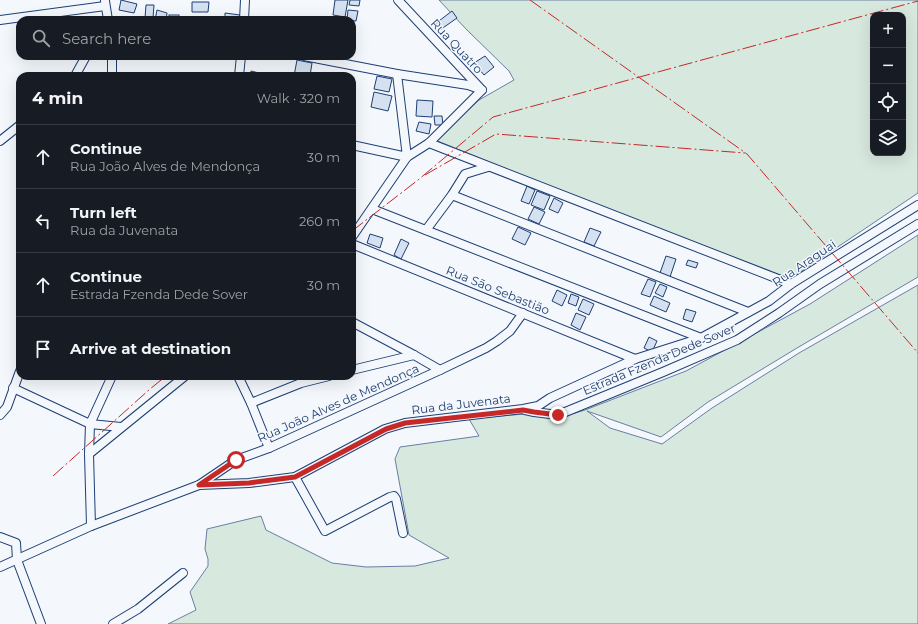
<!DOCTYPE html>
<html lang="en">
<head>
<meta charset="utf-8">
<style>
  :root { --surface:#171b24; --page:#20242c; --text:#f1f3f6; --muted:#9ea1a6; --line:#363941 }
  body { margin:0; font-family:Montserrat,sans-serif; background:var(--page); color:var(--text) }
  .controls { position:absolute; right:12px; top:12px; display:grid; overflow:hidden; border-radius:8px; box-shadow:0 4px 16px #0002 }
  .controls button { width:36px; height:36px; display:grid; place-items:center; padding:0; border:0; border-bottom:1px solid var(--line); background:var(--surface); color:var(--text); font:20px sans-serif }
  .stop { position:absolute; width:12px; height:12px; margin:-9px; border:3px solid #c62828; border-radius:50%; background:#fff }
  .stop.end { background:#c62828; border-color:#fff; box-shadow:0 1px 4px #0008 }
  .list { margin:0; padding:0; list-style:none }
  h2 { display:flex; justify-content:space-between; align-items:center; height:52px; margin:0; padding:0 16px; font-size:17px }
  h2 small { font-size:13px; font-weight:400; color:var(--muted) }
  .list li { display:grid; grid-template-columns:26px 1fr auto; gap:12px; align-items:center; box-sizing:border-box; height:64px; padding:0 16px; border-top:1px solid var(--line) }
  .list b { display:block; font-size:15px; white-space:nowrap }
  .list p { margin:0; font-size:13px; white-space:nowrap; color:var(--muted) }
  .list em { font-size:13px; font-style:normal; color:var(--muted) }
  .icon { flex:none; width:22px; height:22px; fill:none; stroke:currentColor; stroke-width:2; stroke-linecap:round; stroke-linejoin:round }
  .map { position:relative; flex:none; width:918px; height:624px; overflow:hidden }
  .search { position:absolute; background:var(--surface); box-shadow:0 4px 16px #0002; left:16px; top:16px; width:340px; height:44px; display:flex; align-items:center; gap:10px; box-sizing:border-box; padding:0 14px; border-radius:12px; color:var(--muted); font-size:15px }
  .panel { position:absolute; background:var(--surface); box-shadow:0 4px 16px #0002; left:16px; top:72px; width:340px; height:308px; border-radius:12px }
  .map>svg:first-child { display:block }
  .green { fill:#d7e8df; stroke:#687fa3; fill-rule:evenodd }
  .building { fill:#d5e0f0; stroke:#1d3f73 }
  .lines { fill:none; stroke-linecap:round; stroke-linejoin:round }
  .street-casing { stroke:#1d3f73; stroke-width:10 }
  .street { stroke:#f4f7fb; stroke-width:8 }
  .power { stroke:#c62828; stroke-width:1; stroke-dasharray:14 3 2 3; stroke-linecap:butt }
  .route { stroke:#c62828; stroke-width:5 }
  .labels { text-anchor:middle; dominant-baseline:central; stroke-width:3; stroke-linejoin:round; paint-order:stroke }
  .street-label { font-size:12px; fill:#1d3f73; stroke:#f4f7fb }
</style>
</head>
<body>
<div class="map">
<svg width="918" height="624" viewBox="0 0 918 624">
  <rect width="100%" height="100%" fill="#f4f7fb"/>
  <g class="green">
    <path d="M439,0H918V193L790,279C671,234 553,188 435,140L479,100L514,80L509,71L466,29ZM873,15H903V153H873Z"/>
    <path d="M918,235V277L797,348L708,402L661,437L587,411L610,428L662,444L712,408L799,353L918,285V624H168L196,610L190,592L208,566V559L205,549L207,529L261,516L266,530L332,563L366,567L415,566L449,558L409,535L395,459L400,447L479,436L469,419L524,414L559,418L585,410L686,371L810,304Z"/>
  </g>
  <g class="building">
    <path d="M121,0L137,4L134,13L119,10Z"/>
    <path d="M335,0H348L345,17L333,15Z"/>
    <path d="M350,0H360L359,6L349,5Z"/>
    <path d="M192,2H209L208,12H192Z"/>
    <path d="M146,5H154L153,18H145Z"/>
    <path d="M157,10L167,13L166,20H155Z"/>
    <path d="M348,10L358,11L356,21L347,20Z"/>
    <path d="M452,11L457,18L440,30L435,24Z"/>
    <path d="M225,13L240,15L239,20H225Z"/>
    <rect x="169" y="15" width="10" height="5"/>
    <path d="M121,17L139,20H121Z"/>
    <path d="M485,56L494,67L484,75L474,63Z"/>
    <path d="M297,60L312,63L310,76H294Z"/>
    <path d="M251,71L267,75V76H250Z"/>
    <path d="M377,76L392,79L389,92L374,89Z"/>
    <path d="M374,92L392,96L388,111L371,107Z"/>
    <path d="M417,100L433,101L432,117L416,116Z"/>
    <path d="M434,116H442L443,125H435Z"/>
    <path d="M419,122L431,124L429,134L416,131Z"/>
    <path d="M527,186L535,190L529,204L521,201Z"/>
    <path d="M537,191L550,196L544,210L531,205Z"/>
    <path d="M554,198L563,203L558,213L549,209Z"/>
    <path d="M534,207L545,212L539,224L528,219Z"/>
    <path d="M518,227L531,233L525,245L512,239Z"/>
    <path d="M590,228L601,232L594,246L584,242Z"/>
    <path d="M370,234L383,238L380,248L367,243Z"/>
    <path d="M401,239L409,243L401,259L394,255Z"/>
    <path d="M666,256L676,259L670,277L660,273Z"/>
    <path d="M688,260L698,263L696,268L686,265Z"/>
    <path d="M648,279L656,282L650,297L641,294Z"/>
    <path d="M660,284L667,287L663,297L655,293Z"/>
    <path d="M557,290L567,295L562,306L552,301Z"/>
    <path d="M571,294L579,297L576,306L568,303Z"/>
    <path d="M654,296L670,303L666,312L650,305Z"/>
    <path d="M583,299L594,304L589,315L578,310Z"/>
    <path d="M686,309L696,312L692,322L683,319Z"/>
    <path d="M576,313L586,317L580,330L571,325Z"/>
    <path d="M649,337L657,341L652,352L644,348Z"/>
  </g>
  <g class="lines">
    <defs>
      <g id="street">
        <path d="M398,0L480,88"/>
        <path d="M105,1L108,20"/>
        <path d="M0,20L105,6"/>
        <path d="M244,20L245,0"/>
        <path d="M304,56L397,74L468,85L482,90"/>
        <path d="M75,76L86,56"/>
        <path d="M112,76V56"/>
        <path d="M239,76L241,56"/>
        <path d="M0,141L20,125"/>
        <path d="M429,143L791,284"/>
        <path d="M352,145L407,157L397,74"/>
        <path d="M452,195L748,312"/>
        <path d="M372,209L701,338"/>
        <path d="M426,230L452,195L465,174L488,167"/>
        <path d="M352,237L407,157L429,143L482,90"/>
        <path d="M352,244L635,359"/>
        <path d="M352,322L414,355L440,370"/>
        <path d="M352,370L414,355"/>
        <path d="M238,376L251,403L269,448"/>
        <path d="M13,388L90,424L121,427"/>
        <path d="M251,403L301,383L329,376"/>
        <path d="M525,410L534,412L558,415L663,372L737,340L779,313L820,284L918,224"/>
        <path d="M0,415L7,407L20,371"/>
        <path d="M89,454L185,376"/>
        <path d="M295,477L325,531L390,497L394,496L396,499L403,533"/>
        <path d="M199,485L249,483L295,477L385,429L405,423L523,409L538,406L550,398L635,359L701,338L769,301L791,284L918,205"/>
        <path d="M91,526L89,454L90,424L112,376"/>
        <path d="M0,537L16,543L17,560L41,624"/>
        <path d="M0,567L91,526L199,485L236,460L269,448L440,370L486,348L497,341L510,331L523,313"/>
        <path d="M113,624L138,609L183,573"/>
      </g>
    </defs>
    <use href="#street" class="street-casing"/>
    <use href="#street" class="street"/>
    <g class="power">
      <path d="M530,0L747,154L918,353"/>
      <path d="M425,175L496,134L745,153"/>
      <path d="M352,231L418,180L493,117L918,1"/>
      <path d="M53,476L150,389L166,376"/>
    </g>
  </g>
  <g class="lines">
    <path class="route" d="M236,460L199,485L249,483L295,477L386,429L405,423L523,410L534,412L558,415"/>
  </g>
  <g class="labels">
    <g class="street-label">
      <text transform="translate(457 46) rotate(47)">Rua Quatro</text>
      <text transform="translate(804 263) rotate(-34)">Rua Araguai</text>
      <text transform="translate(498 290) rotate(22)">Rua São Sebastião</text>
      <text transform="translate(659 359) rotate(-23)">Estrada Fzenda Dede Sover</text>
      <text transform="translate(338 403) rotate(-24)">Rua João Alves de Mendonça</text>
      <text transform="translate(461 404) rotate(-7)">Rua da Juvenata</text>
    </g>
  </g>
</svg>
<div class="controls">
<button>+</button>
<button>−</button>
<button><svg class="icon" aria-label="locate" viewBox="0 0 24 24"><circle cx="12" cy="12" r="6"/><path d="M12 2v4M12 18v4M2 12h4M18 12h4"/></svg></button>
<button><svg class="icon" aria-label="layers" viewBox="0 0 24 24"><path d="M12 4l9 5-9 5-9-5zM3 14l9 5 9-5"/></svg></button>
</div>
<div class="stop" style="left:236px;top:460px"></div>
<div class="stop end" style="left:558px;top:415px"></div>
<div class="search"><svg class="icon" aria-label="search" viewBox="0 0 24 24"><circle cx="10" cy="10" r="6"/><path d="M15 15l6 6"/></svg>Search here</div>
<section class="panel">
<h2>4 min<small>Walk · 320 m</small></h2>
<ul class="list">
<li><svg class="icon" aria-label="ahead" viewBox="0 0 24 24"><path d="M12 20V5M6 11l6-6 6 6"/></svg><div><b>Continue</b><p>Rua João Alves de Mendonça</p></div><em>30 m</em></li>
<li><svg class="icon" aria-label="left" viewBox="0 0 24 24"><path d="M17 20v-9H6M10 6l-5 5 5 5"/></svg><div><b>Turn left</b><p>Rua da Juvenata</p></div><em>260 m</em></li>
<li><svg class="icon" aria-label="ahead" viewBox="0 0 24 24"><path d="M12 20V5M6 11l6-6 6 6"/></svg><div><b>Continue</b><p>Estrada Fzenda Dede Sover</p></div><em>30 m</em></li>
<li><svg class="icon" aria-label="arrive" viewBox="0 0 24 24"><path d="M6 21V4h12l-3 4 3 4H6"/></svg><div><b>Arrive at destination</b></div></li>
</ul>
</section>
</div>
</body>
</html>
